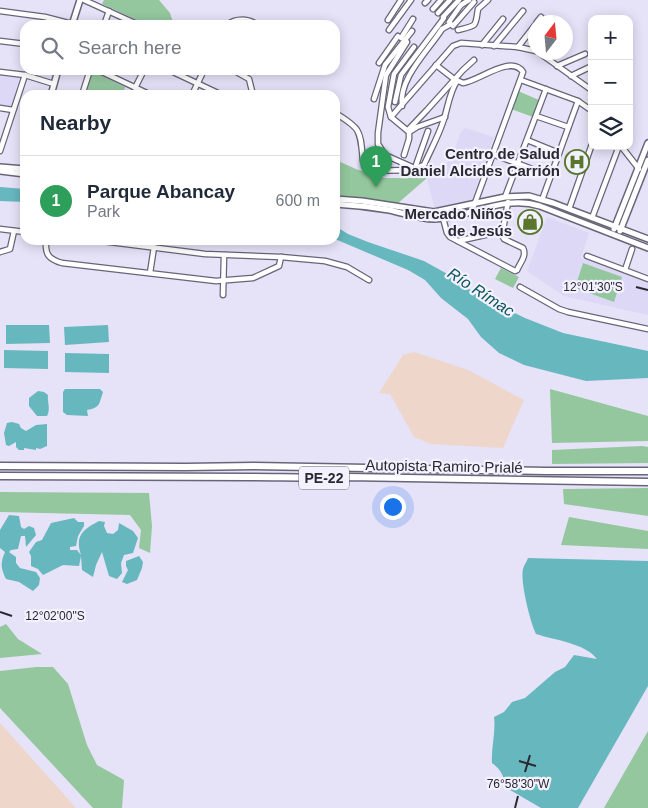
<!DOCTYPE html>
<html lang="en">
<head>
<meta charset="utf-8">
<style>
  :root { --surface:#fff; --page:#f2f2f3; --text:#1f2937; --muted:#747a83; --line:#e0e1e3; --accent:#d93025 }
  body { margin:0; font-family:Arial,sans-serif; background:var(--page); color:var(--text) }
  .controls { position:absolute; right:15px; top:15px; display:grid; overflow:hidden; border-radius:10px; box-shadow:0 2px 12px #0003 }
  .controls button { width:45px; height:45px; display:grid; place-items:center; padding:0; border:0; border-bottom:1px solid var(--line); background:var(--surface); color:var(--text); font:25px sans-serif }
  .compass { position:absolute; left:528px; top:15px; width:45px; height:45px; border-radius:50%; background:var(--surface); box-shadow:0 2px 12px #0003; rotate:16deg }
  .you { position:absolute; left:392px; top:506px; width:18px; height:18px; margin:-12px; border:4px solid #fff; border-radius:50%; background:#1a73e8; box-shadow:0 0 0 8px #1a73e833 }
  .badge { display:grid; place-items:center; width:32px; height:32px; border-radius:50%; background:var(--accent); color:#fff; font-size:16px; font-weight:700 }
  .pin { position:absolute; translate:-50% -41px; filter:drop-shadow(0 1px 2px #0008) }
  .pin::after { content:''; position:absolute; top:26px; width:18px; height:15px; background:inherit; clip-path:polygon(0 0,100% 0,50% 100%) }
  .list { margin:0; padding:0; list-style:none }
  h2 { display:flex; justify-content:space-between; align-items:center; height:65px; margin:0; padding:0 20px; font-size:21px }
  h2 small { font-size:16px; font-weight:400; color:var(--muted) }
  .list li { display:grid; grid-template-columns:32px 1fr auto; gap:15px; align-items:center; box-sizing:border-box; height:90px; padding:0 20px; border-top:1px solid var(--line) }
  .list b { display:block; font-size:19px; white-space:nowrap }
  .list p { margin:0; font-size:16px; white-space:nowrap; color:var(--muted) }
  .list em { font-size:16px; font-style:normal; color:var(--muted) }
  .icon { flex:none; width:28px; height:28px; fill:none; stroke:currentColor; stroke-width:2; stroke-linecap:round; stroke-linejoin:round }
  .map { position:relative; flex:none; width:648px; height:808px; overflow:hidden }
  .search { position:absolute; background:var(--surface); box-shadow:0 2px 12px #0003; left:20px; top:20px; width:320px; height:55px; display:flex; align-items:center; gap:12px; box-sizing:border-box; padding:0 18px; border-radius:15px; color:var(--muted); font-size:19px }
  .panel { position:absolute; background:var(--surface); box-shadow:0 2px 12px #0003; left:20px; top:90px; width:320px; height:155px; border-radius:15px }
  .map>svg:first-child { display:block }
  .built { fill:#ddd8f6 }
  .industrial { fill:#eed6cb }
  .green { fill:#94c79e }
  .water { fill:#67b8be }
  .lines { fill:none; stroke-linecap:round; stroke-linejoin:round }
  .minor-casing { stroke:#696579; stroke-width:7 }
  .major-casing { stroke:#696579; stroke-width:8 }
  .highway-casing { stroke:#696579; stroke-width:9 }
  .minor { stroke:#fff; stroke-width:4.5 }
  .major { stroke:#fff; stroke-width:5 }
  .highway { stroke:#fff; stroke-width:6 }
  .ticks { fill:none; stroke:#2a2830; stroke-width:2 }
  .labels { text-anchor:middle; dominant-baseline:central; stroke-width:4.5; stroke-linejoin:round; paint-order:stroke }
  .shield { fill:#f3f1fe; stroke:#66646e; stroke-width:1 }
  .shield-label { font-size:14px; font-weight:bold; fill:#2a2830 }
  .poi-label { font-size:15px; font-weight:bold; fill:#2a2830; stroke:#f3f1fe; text-anchor:end }
  .street-label { font-size:15px; fill:#2a2830; stroke:#f3f1fe }
  .water-label { font-size:16px; font-style:italic; fill:#0b555a; stroke:#f3f1fe }
  .ticks-label { font-size:12px; text-anchor:middle; fill:#2a2830; stroke:#f3f1fe; stroke-width:4.5; stroke-linejoin:round; paint-order:stroke }
</style>
</head>
<body>
<div class="map">
<svg width="648" height="808" viewBox="0 0 648 808">
  <rect width="100%" height="100%" fill="#e6e2f8"/>
  <g class="built">
    <path d="M0,75L20,76L11,106L0,105Z"/>
    <path d="M465,128L494,137L471,202L466,201L465,203L459,202L435,208L427,180L451,159L461,132Z"/>
    <path d="M547,217L589,233L581,258L648,282V315L564,296L527,271Z"/>
  </g>
  <g class="industrial">
    <path d="M414,352L468,370L524,400L503,448L431,444L414,437L390,394L379,393L403,355Z"/>
    <path d="M0,723L76,808H0Z"/>
  </g>
  <g class="green">
    <path d="M104,0H159L170,13L174,25H147L102,4Z"/>
    <path d="M93,71L125,87L123,95H85Z"/>
    <path d="M518,91L539,100L533,117L511,109Z"/>
    <path d="M338,161L356,169L384,178H427L397,204L335,195V164Z"/>
    <path d="M525,197L545,202L612,227L613,229L611,232L529,201L510,200L477,208L476,205L502,199Z"/>
    <path d="M583,263L622,277L614,302L575,288Z"/>
    <path d="M501,268L519,277L513,288L495,279Z"/>
    <path d="M550,389L648,416V441L552,443Z"/>
    <path d="M642,446L648,447V463L552,464V450Z"/>
    <path d="M648,488V516L564,504L563,489Z"/>
    <path d="M0,492L149,493L152,526L150,553L139,548L141,530L130,515L0,512Z"/>
    <path d="M569,517L648,531V549L561,545Z"/>
    <path d="M6,624L18,639L42,654L0,658V627Z"/>
    <path d="M36,667H53L68,684L87,745L97,765L124,780L122,808H93L0,708V671Z"/>
    <path d="M648,731V808H604Z"/>
  </g>
  <g class="water">
    <path d="M0,187L25,189V202L0,201Z"/>
    <path d="M335,226L348,234L368,242L424,261L460,281L474,293L525,318L563,333L648,351V378L586,381L524,365L499,353L481,337L468,319L441,298L425,280L408,270L335,239Z"/>
    <path d="M6,325H49L50,343L6,344Z"/>
    <path d="M108,325L109,342L65,345L64,327Z"/>
    <path d="M4,350L48,351V369L4,368Z"/>
    <path d="M65,353L109,354V373L65,372Z"/>
    <path d="M65,389H100L103,392C99,404 100,408 87,410L88,416L67,415L63,412V392Z"/>
    <path d="M38,391L44,392L48,395C47,401 51,410 47,416H37L29,406V398Z"/>
    <path d="M12,422L19,424L21,428L26,431L36,425L47,424V446L40,449L36,448V450L24,448V450H19L16,447V442L9,446L6,445L4,433L7,423Z"/>
    <path d="M9,515L19,516L21,527L24,529L29,526L34,528L36,535L26,547L25,536H21L18,549L11,550L9,552L16,557V563L20,568L36,572L40,578L39,585L33,591L19,582L6,579C1,569 0,563 5,552L0,548V530Z"/>
    <path d="M74,518L78,522H84V526L78,536L76,546L70,547V550H77L81,555C75,536 82,530 99,521L105,522L104,526L107,533L113,534L118,530L119,523L133,531L138,538L133,553L124,555L121,563L122,573L117,579L109,576L102,552L96,565L93,577L82,570L81,556L79,566L63,565L43,575L38,569L31,566V556L29,552L36,542L42,540L51,523Z"/>
    <path d="M139,556L143,562L142,568L137,580L127,584L122,582L128,570L126,566V561Z"/>
    <path d="M528,558L648,561V686L578,808H541L505,787C504,775 501,770 492,763C491,747 496,732 494,717L504,712L512,702L525,698L555,672L565,667L574,655L597,659C585,643 554,640 536,634C530,622 520,581 523,569C524,565 527,561 528,558Z"/>
  </g>
  <g class="lines">
    <defs>
      <g id="minor">
        <path d="M84,0L139,25"/>
        <path d="M425,3L428,0"/>
        <path d="M433,9L441,0"/>
        <path d="M0,11L45,17L72,24"/>
        <path d="M438,13L450,0"/>
        <path d="M443,17L459,0"/>
        <path d="M388,20L401,0"/>
        <path d="M449,22L461,5L469,0"/>
        <path d="M537,22L541,17"/>
        <path d="M104,25L109,11"/>
        <path d="M227,25C235,18 249,18 257,25"/>
        <path d="M453,26L474,2"/>
        <path d="M389,30L411,0"/>
        <path d="M458,30C478,25 475,27 478,9L488,0"/>
        <path d="M401,38L413,19"/>
        <path d="M0,41L25,44"/>
        <path d="M407,42L386,75L378,133V144L385,155L412,167"/>
        <path d="M482,45L503,19"/>
        <path d="M494,46L523,11"/>
        <path d="M518,47L536,24"/>
        <path d="M538,52L590,89"/>
        <path d="M379,63L398,36"/>
        <path d="M436,65L454,79L463,83C479,81 511,54 523,72L472,211"/>
        <path d="M557,66L585,54"/>
        <path d="M98,70L151,95"/>
        <path d="M169,70L222,95"/>
        <path d="M233,70L249,79L253,95"/>
        <path d="M0,72L25,75L54,84"/>
        <path d="M571,76L592,66"/>
        <path d="M521,80L578,101L592,111"/>
        <path d="M135,88L144,70"/>
        <path d="M82,95L90,70"/>
        <path d="M192,95L204,70"/>
        <path d="M374,99L385,65L412,31"/>
        <path d="M395,102L401,75L444,18"/>
        <path d="M402,106C398,79 428,51 442,29L451,24"/>
        <path d="M0,108L13,110"/>
        <path d="M335,113C362,129 360,131 363,161L373,170C388,171 410,172 424,165C430,151 438,137 443,122C448,108 449,93 457,81"/>
        <path d="M536,116L568,127"/>
        <path d="M391,117L388,107L394,74L414,47"/>
        <path d="M408,130L427,110L463,70L474,60"/>
        <path d="M409,132L417,127L445,117"/>
        <path d="M527,140L559,153"/>
        <path d="M621,146L639,169"/>
        <path d="M0,151L25,75"/>
        <path d="M492,154L551,176"/>
        <path d="M404,155L409,139V132L391,117L453,46L461,43L518,47L536,51"/>
        <path d="M415,168L428,131"/>
        <path d="M505,197L546,89"/>
        <path d="M542,200L578,101"/>
        <path d="M569,209L592,144"/>
        <path d="M443,218L447,233L450,237L515,271L517,270C520,263 527,256 523,248L504,239L502,235L508,202"/>
        <path d="M592,218L619,146"/>
        <path d="M0,229L25,232"/>
        <path d="M46,240C45,254 48,259 62,263L216,281L253,278L279,266L281,257"/>
        <path d="M94,240L205,254L281,257L325,261L347,267L369,280"/>
        <path d="M458,241L503,231"/>
        <path d="M0,252L10,249L14,231"/>
        <path d="M587,256L648,279"/>
        <path d="M625,270L632,249"/>
        <path d="M150,273L154,247"/>
        <path d="M520,287L559,309L568,312L648,329"/>
        <path d="M223,295L224,255"/>
      </g>
      <g id="major">
        <path d="M72,25L80,0"/>
        <path d="M51,95L58,70"/>
        <path d="M0,167L25,169"/>
        <path d="M0,171L25,174"/>
        <path d="M335,199L362,201L434,212L505,197L529,196L553,203L648,239"/>
        <path d="M335,204C353,205 371,207 389,210C404,213 418,219 434,219C471,218 502,194 540,206L648,248"/>
        <path d="M614,229L648,143"/>
        <path d="M620,231L648,160"/>
      </g>
      <g id="highway">
        <path d="M0,466L185,467L254,466L546,471H648"/>
        <path d="M0,476C83,477 166,477 249,477C282,477 315,478 348,477L648,482"/>
      </g>
    </defs>
    <use href="#minor" class="minor-casing"/>
    <use href="#major" class="major-casing"/>
    <use href="#highway" class="highway-casing"/>
    <use href="#minor" class="minor"/>
    <use href="#major" class="major"/>
    <use href="#highway" class="highway"/>
  </g>
  <path class="ticks" d="M636,287L648,290M0,612L12,616M519,761L536,766M525,772L530,755M515,808L518,796"/>
  <defs>
    <symbol id="hospital-ring" viewBox="-11 -11 22 22"><circle r="9.5" fill="#f3f1fe" stroke="#58772d" stroke-width="1.5"/><path d="M-5-5h3v3.5h4V-5h3V5h-3V1.5h-4V5h-3Z" fill="#58772d"/></symbol>
    <symbol id="shop-ring" viewBox="-11 -11 22 22"><circle r="9.5" fill="#f3f1fe" stroke="#58772d" stroke-width="1.5"/><path d="M-5-2.5h2.3a2.7 3.5 0 0 1 5.4 0H5L5.5 6h-11ZM-1.5-2.5h3a1.5 2.3 0 0 0-3 0Z" fill="#58772d"/></symbol>
  </defs>
  <g fill-rule="evenodd">
    <use href="#hospital-ring" x="563" y="148" width="28" height="28"/>
    <use href="#shop-ring" x="516" y="208" width="28" height="28"/>
  </g>
  <g class="labels">
    <rect class="shield" x="299" y="466.5" width="50" height="23" rx="4"/>
    <g class="shield-label">
      <text x="324" y="478">PE-22</text>
    </g>
    <g class="poi-label">
      <text x="560" y="153">Centro de Salud<tspan x="560" dy="17">Daniel Alcides Carrión</tspan></text>
      <text x="512" y="213">Mercado Niños<tspan x="512" dy="17">de Jesús</tspan></text>
    </g>
    <g class="street-label">
      <text transform="translate(444 466) rotate(1)">Autopista Ramiro Prialé</text>
    </g>
    <g class="water-label">
      <text transform="translate(481 292) rotate(33)">Río Rímac</text>
    </g>
  </g>
  <g class="ticks-label">
    <text x="593" y="291">12°01'30"S</text>
    <text x="55" y="620">12°02'00"S</text>
    <text x="518" y="788">76°58'30"W</text>
  </g>
</svg>
<div class="controls">
<button>+</button>
<button>−</button>
<button><svg class="icon" aria-label="layers" viewBox="0 0 24 24"><path d="M12 4l9 5-9 5-9-5zM3 14l9 5 9-5"/></svg></button>
</div>
<svg class="compass" viewBox="-18 -18 36 36"><path d="M0-13l5 13h-10z" fill="#e53935"/><path d="M0 13l5-13h-10z" fill="#747a83"/></svg>
<div class="you"></div>
<div class="pin badge" style="left:376px;top:187px;background:#2e9e5b">1</div>
<div class="search"><svg class="icon" aria-label="search" viewBox="0 0 24 24"><circle cx="10" cy="10" r="6"/><path d="M15 15l6 6"/></svg>Search here</div>
<section class="panel">
<h2>Nearby<small></small></h2>
<ul class="list">
<li><span class="badge" style="background:#2e9e5b">1</span><div><b>Parque Abancay</b><p>Park</p></div><em>600 m</em></li>
</ul>
</section>
</div>
</body>
</html>
